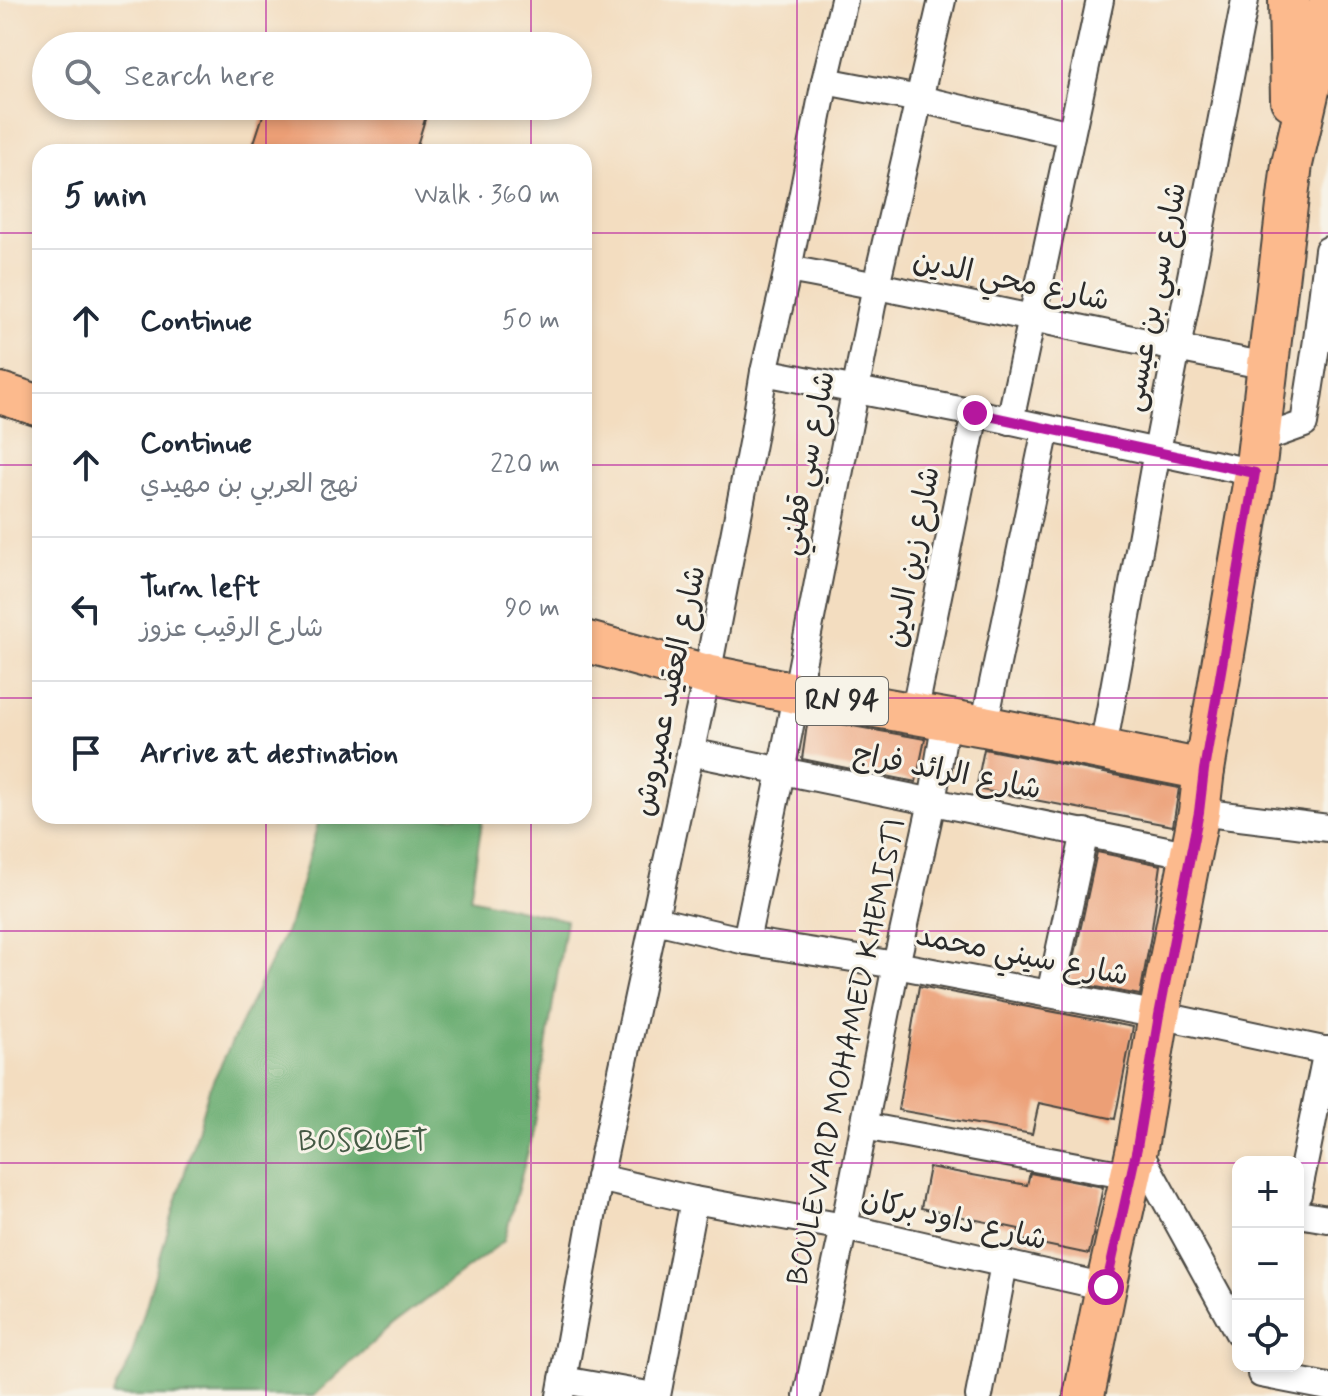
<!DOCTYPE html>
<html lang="en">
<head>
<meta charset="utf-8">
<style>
  :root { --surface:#fff; --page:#f2f2f3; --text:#1f2937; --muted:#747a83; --line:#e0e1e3 }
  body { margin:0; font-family:Mynerve,"Playpen Sans Arabic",sans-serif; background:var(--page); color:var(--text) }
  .controls { position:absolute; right:24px; bottom:24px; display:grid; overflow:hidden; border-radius:16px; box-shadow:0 4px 12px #0003 }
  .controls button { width:72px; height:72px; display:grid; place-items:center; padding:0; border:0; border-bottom:2px solid var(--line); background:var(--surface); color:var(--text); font:40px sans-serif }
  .stop { position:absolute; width:24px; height:24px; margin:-18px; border:6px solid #b5179e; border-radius:50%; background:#fff }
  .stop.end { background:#b5179e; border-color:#fff; box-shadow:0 2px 8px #0008 }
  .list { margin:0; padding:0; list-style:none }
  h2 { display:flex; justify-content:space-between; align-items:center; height:104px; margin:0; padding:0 32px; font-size:34px }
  h2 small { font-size:26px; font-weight:400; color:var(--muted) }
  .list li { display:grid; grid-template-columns:52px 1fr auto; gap:24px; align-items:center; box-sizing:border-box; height:144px; padding:0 32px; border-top:2px solid var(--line) }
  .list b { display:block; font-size:30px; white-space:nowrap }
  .list p { margin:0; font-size:26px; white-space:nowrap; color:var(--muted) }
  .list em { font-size:26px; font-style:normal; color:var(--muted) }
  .icon { flex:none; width:44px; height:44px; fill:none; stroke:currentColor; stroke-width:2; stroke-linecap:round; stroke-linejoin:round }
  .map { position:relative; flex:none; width:1328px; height:1396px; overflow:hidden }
  .search { position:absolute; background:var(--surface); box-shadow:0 4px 12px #0003; left:32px; top:32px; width:560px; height:88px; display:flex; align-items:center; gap:20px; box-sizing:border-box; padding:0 28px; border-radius:44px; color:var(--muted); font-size:30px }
  .panel { position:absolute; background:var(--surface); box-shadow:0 4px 12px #0003; left:32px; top:144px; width:560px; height:680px; border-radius:24px }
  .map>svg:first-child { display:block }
  .forest { fill:#68ac6f; stroke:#4a6c4d; stroke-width:2 }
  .building { fill:#ec9f76 }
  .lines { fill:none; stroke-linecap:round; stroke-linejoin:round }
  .minor-casing { stroke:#494641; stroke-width:30 }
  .primary-casing { stroke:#494641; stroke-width:44 }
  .minor { stroke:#fff; stroke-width:26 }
  .primary { stroke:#fcba8d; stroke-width:40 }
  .route { stroke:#b5179e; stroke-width:10 }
  .grid { fill:none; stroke:#b5179e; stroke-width:2; stroke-opacity:0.55 }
  .labels { text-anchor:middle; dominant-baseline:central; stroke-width:6; stroke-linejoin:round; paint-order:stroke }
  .shield { fill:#f7f3e8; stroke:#686764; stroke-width:2 }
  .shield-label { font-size:28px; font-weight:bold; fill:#2b2b2b }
  .street-label { font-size:30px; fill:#2b2b2b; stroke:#f7f3e8 }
  .park-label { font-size:30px; fill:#455a45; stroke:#f7f3e8 }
</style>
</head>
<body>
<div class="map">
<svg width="1328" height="1396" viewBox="0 0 1328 1396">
  <rect width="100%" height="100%" fill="#f7f3e8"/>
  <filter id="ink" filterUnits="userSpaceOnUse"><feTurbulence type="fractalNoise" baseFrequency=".0125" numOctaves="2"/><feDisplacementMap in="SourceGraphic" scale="16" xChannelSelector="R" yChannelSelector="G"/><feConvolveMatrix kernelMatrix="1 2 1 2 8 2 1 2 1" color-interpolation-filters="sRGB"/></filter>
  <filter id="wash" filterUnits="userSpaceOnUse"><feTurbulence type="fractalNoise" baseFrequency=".006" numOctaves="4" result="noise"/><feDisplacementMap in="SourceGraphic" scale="32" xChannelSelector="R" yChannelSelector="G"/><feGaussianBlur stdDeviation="1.8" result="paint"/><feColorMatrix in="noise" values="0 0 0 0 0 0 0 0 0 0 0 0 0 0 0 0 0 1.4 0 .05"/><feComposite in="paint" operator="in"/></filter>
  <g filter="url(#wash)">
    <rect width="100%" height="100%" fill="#f3ddc0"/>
    <path class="forest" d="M320,816H483L470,898L566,920L532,1136L504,1241L392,1325L314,1396H112L130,1361L209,1089L291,920Z"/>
    <g id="blocks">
      <g class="building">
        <path d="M266,106H429L415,152H251Z"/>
        <path d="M808,718L925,739L916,782L802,759Z"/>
        <path d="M984,749L1179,788L1173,826L976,789Z"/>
        <path d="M1097,852L1161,865L1151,935L1140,995L1069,982Z"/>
        <path d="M919,986L1133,1027L1115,1119L1039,1103L1032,1134L898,1110Z"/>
        <path d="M929,1167L1027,1185L1030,1173L1103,1187L1089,1254L1017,1239L1019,1229L921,1208Z"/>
      </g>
    </g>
  </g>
  <g filter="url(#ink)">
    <use href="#blocks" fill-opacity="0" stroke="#494641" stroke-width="2"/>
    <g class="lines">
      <defs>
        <g id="minor">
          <path d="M825,81L919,99L1071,134"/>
          <path d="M788,269C948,298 1107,336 1268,366"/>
          <path d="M1317,340L1328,250"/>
          <path d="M764,372L975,413L1255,473"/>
          <path d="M1010,421L1100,0"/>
          <path d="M1259,440L1304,424L1317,340L1328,338"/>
          <path d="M914,714L975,413"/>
          <path d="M984,726L1046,429"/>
          <path d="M1103,749L1157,451L1245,0"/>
          <path d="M690,752L1191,855"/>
          <path d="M1199,812L1328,828"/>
          <path d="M655,920L746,941L896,965L1159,1015L1328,1051"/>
          <path d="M746,941L781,772L876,285L942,0"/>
          <path d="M1050,994L1085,832"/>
          <path d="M864,1126L1130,1176"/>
          <path d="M1137,1148L1238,1332"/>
          <path d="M599,1178L694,1200L844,1227L1106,1287"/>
          <path d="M1298,1194L1327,1050"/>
          <path d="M1298,1214L1328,1219"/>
          <path d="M1261,1374L1328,1387"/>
          <path d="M563,1380L654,1396"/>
          <path d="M560,1396L599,1178L707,675L753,438L764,372L788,269L825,81L844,0"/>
          <path d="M657,1396L694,1200"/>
          <path d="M807,1396L844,1227L896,965L932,802L946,719"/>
          <path d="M979,1396L1004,1264"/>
        </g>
        <g id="primary">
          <path d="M1289,0L1291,100"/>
          <path d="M0,393L40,406"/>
          <path d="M584,641L707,675L796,693L984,726L1204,770"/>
          <path d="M1084,1396L1106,1287L1137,1148L1159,1015L1199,812L1204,770L1255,473L1292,164L1328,7"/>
        </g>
      </defs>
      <use href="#minor" class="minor-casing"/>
      <use href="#primary" class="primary-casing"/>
      <use href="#minor" class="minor"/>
      <use href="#primary" class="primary"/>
    </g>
  </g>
  <g class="lines" filter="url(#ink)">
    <path class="route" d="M975,413L1255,473L1204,770L1199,812L1159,1015L1137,1148L1106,1287"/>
  </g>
  <path class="grid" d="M266,0V46M531,0V46M797,0V1396M1062,0V1396M266,106V152M531,106V152M0,233H40M584,233H1328M0,465H40M584,465H1328M0,698H40M584,698H1328M266,816V1396M531,816V1396M0,931H1328M0,1163H1238M1298,1163H1328"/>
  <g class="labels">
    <rect class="shield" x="796" y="677" width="92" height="48" rx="6"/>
    <g class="shield-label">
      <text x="842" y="701">RN 94</text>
    </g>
    <g class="street-label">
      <text transform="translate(1011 281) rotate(12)">شارع محي الدين</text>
      <text transform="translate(1155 297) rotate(-79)">شارع سي بن عيسى</text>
      <text transform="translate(808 463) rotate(-79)">شارع سي قطني</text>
      <text transform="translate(913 557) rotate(-79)">شارع زين الدين</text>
      <text transform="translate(670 691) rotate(-78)">شارع العقيد عميروش</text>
      <text transform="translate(947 772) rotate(11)">شارع الرائد فراج</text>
      <text transform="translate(1022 956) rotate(11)">شارع سيني محمد</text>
      <text transform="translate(847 1052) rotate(-78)">BOULEVARD MOHAMED KHEMISTI</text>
      <text transform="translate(954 1220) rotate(13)">شارع داود بركان</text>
    </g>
    <g class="park-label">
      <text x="363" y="1141">BOSQUET</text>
    </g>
  </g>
</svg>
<div class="controls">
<button>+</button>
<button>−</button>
<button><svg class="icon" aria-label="locate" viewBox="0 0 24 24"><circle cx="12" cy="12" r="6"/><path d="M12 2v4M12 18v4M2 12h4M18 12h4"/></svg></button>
</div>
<div class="stop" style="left:1106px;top:1287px"></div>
<div class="stop end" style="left:975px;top:413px"></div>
<div class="search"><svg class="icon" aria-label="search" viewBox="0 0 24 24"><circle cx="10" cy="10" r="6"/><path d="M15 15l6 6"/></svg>Search here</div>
<section class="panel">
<h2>5 min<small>Walk · 360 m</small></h2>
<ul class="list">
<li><svg class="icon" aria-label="ahead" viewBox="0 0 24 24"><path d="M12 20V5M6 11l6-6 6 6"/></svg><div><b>Continue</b></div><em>50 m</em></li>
<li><svg class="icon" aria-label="ahead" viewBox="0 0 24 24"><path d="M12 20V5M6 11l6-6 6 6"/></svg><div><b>Continue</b><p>نهج العربي بن مهيدي</p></div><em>220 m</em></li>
<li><svg class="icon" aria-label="left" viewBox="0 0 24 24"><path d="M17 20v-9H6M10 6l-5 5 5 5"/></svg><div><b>Turn left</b><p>شارع الرقيب عزوز</p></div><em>90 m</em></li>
<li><svg class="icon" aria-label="arrive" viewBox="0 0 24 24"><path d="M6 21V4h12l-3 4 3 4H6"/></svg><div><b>Arrive at destination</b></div></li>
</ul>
</section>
</div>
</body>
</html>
